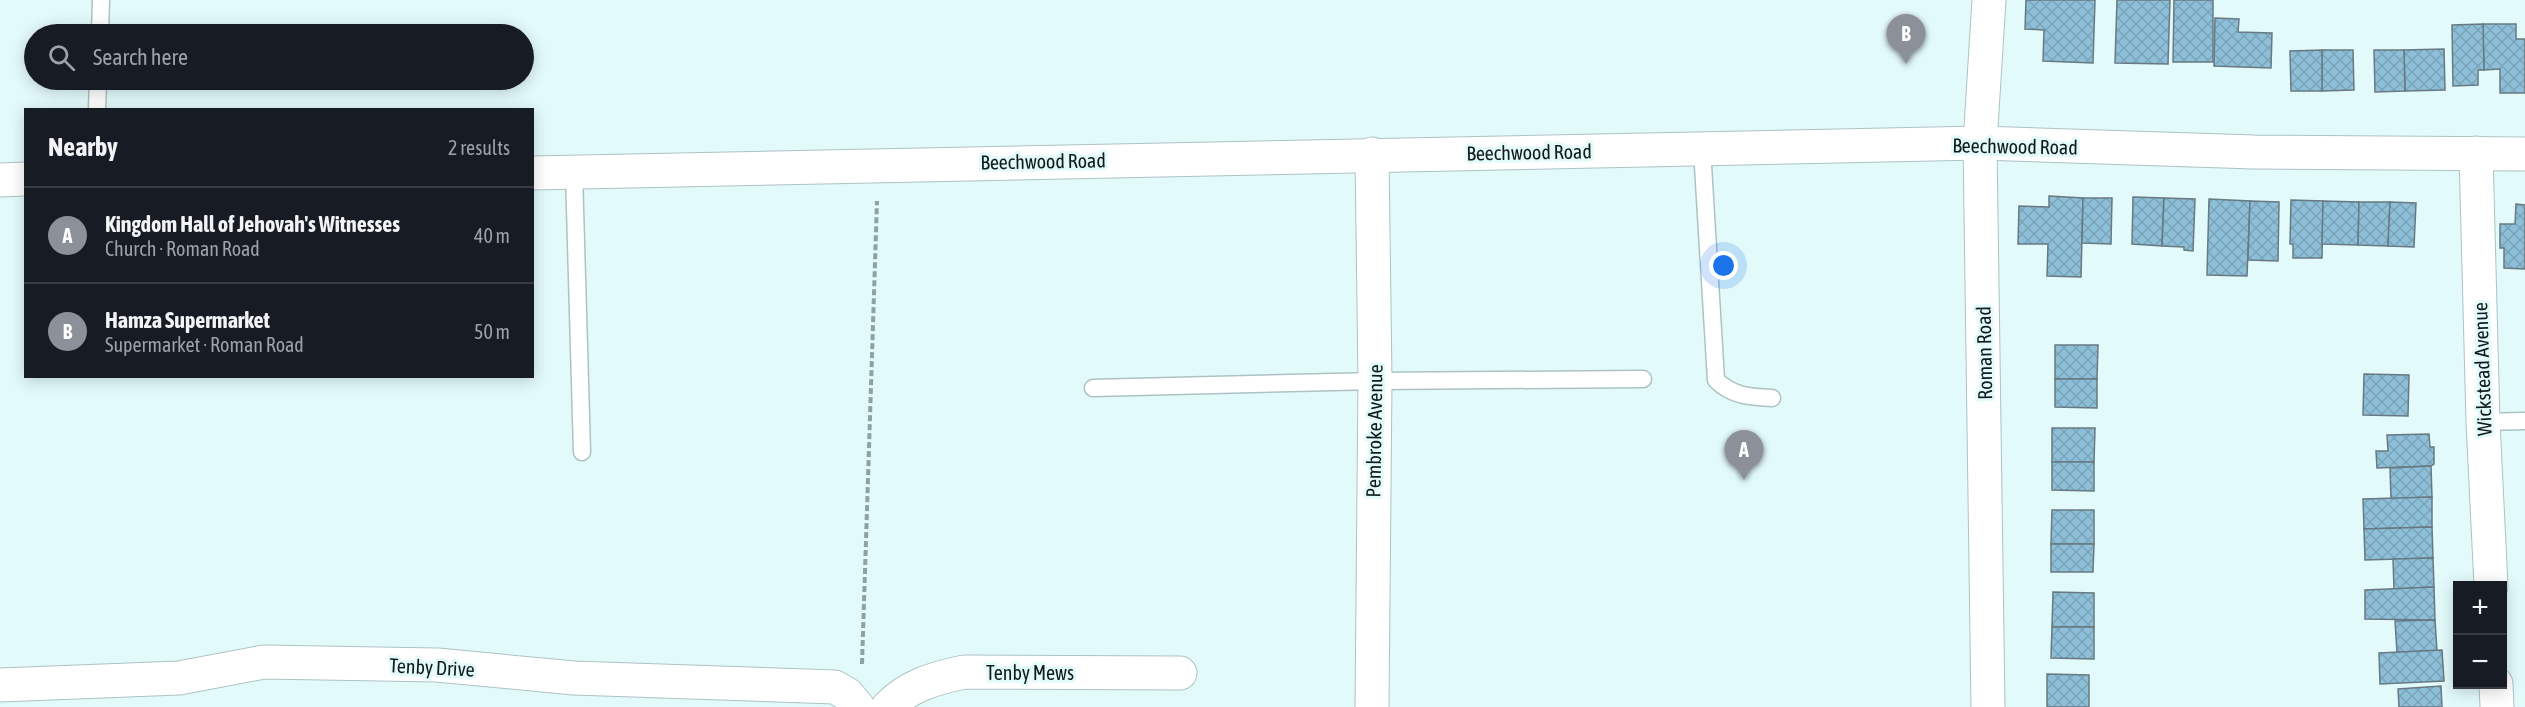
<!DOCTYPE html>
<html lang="en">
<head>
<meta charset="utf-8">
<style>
  :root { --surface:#171b24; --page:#242831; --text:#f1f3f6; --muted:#9ea1a6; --line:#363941; --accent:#8c9099 }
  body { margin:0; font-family:"Asap Condensed",sans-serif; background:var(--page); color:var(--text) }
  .controls { position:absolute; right:18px; bottom:18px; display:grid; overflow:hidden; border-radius:0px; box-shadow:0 3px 15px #0003 }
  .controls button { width:54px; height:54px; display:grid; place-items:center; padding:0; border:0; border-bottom:2px solid var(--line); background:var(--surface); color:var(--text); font:30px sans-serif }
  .you { position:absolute; left:1724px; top:266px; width:21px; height:21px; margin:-15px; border:4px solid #fff; border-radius:50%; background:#1a73e8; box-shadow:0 0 0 9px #1a73e833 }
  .badge { display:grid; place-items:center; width:39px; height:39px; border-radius:50%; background:var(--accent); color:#fff; font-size:20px; font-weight:700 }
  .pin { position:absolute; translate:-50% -50px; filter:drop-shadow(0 2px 3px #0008) }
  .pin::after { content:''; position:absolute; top:32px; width:21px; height:18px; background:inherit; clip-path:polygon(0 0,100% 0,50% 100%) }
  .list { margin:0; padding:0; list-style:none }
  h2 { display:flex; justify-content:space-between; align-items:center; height:78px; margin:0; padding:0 24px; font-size:26px }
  h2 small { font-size:20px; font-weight:400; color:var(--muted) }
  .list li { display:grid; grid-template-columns:39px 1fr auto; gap:18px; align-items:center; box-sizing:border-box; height:96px; padding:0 24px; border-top:2px solid var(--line) }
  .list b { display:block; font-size:22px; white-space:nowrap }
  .list p { margin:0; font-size:20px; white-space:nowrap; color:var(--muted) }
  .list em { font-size:20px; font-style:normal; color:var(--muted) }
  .icon { flex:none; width:33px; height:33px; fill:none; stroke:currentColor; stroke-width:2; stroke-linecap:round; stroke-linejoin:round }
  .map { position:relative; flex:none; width:2525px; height:707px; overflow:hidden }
  .search { position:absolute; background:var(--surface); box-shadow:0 3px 15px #0003; left:24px; top:24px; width:510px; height:66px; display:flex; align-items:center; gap:15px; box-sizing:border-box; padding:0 21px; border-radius:33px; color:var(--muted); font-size:22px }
  .panel { position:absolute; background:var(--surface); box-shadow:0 3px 15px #0003; left:24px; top:108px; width:510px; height:270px; border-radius:0px }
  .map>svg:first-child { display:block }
  .building { fill:url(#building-cross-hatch); stroke:#687981; stroke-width:1.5 }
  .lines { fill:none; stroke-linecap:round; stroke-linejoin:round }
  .service-casing { stroke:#adc2c4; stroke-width:19 }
  .minor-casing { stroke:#adc2c4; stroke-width:35 }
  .path { stroke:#90a1a2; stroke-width:4; stroke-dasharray:6 3; stroke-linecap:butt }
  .service { stroke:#fff; stroke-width:16 }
  .minor { stroke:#fff; stroke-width:33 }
  .labels { text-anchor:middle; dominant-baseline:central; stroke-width:6; stroke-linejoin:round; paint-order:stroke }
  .street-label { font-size:20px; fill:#121a1b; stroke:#e3fafb }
</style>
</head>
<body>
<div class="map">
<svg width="2525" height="707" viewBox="0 0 2525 707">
  <defs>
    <pattern id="building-cross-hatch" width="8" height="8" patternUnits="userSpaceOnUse" patternTransform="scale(1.5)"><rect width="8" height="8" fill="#8ebfd9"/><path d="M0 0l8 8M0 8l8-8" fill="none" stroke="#79a4ba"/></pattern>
  </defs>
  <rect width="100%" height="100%" fill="#e3fafb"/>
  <g class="building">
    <path d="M2026,0H2095L2093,63L2043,61L2044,30L2025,29Z"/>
    <path d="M2117,0H2170L2168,64L2115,63Z"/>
    <path d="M2174,0H2213V62H2173Z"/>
    <path d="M2215,18L2239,19L2238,32L2272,33L2271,68L2214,66Z"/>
    <path d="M2483,24H2516V39H2525V93H2500V69L2484,70Z"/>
    <path d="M2483,24L2484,70H2478V85L2453,86L2452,25Z"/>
    <path d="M2444,49L2445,90L2405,91L2404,50Z"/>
    <path d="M2322,50H2353L2354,90L2322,91Z"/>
    <path d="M2322,50V91H2291L2290,51Z"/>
    <path d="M2374,50H2404L2405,91L2375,92Z"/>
    <path d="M2049,196L2083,198L2081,277L2047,276L2048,244H2018L2019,206L2049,207Z"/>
    <path d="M2133,197L2164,198L2162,246L2132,244Z"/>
    <path d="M2083,198H2112L2111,244L2082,243Z"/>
    <path d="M2164,198L2195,199L2193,251L2184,250V247L2162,246Z"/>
    <path d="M2209,199L2250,201L2247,276L2207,275Z"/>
    <path d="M2291,200L2323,201L2322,258H2293V244H2290Z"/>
    <path d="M2250,201L2279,202L2278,261L2248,260Z"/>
    <path d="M2323,201L2359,202L2358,245L2322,244Z"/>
    <path d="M2359,202H2390L2388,246L2358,245Z"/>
    <path d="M2390,202L2416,203L2414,247L2388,246Z"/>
    <path d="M2516,204L2525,205V269L2504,268V248H2500V224H2515Z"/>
    <path d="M2055,345H2098L2097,379H2055Z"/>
    <path d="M2364,374L2409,375L2408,416L2363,415Z"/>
    <path d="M2055,379H2097V408L2055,407Z"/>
    <path d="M2052,428H2095L2094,462H2052Z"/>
    <path d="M2429,434L2430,447H2434V464L2431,466L2377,468L2376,451H2388L2387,435Z"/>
    <path d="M2052,462H2094V491L2052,490Z"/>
    <path d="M2431,466L2432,497L2391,499L2390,468Z"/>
    <path d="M2432,497V527L2364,529L2363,499Z"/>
    <path d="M2052,510H2094V544H2051Z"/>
    <path d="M2432,527L2433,558L2365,560L2364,529Z"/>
    <path d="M2051,544H2094L2093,572H2051Z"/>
    <path d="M2433,558L2434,587L2394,589L2393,559Z"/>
    <path d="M2434,587L2435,620L2365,619V590Z"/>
    <path d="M2053,592L2094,593V627H2052Z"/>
    <path d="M2435,620L2437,651L2397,652L2395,621Z"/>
    <path d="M2052,627H2094V659L2051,658Z"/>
    <path d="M2442,650L2444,681L2380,684L2379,653Z"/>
    <path d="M2047,674L2089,675V707H2047Z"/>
    <path d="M2441,686L2442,707H2399L2398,689Z"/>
  </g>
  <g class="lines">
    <defs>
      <g id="service">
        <path d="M100,34L101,0"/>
        <path d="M97,110L98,80"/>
        <path d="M1702,149L1716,380C1732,396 1750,397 1772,398"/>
        <path d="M574,173L582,452"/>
        <path d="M1093,388L1375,381L1643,379"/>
        <path d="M2483,422L2525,421"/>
      </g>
      <g id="minor">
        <path d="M2476,153L2483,422L2491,586"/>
        <path d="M1372,154L1375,381L1372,707"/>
        <path d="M532,173L1980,143L2254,152L2525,154"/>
        <path d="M0,180L26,179"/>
        <path d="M2496,684L2497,707"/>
        <path d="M0,685L179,678L264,662L437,665L574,678L835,687L847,694L858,707"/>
        <path d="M888,707C909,685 936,678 964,672L1180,673"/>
        <path d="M1988,707L1980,143L1989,0"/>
      </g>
    </defs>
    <use href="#service" class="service-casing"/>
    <use href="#minor" class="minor-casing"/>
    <path class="path" d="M862,664L877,201"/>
    <use href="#service" class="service"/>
    <use href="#minor" class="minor"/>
  </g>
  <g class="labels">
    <g class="street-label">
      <text transform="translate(2015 146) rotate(1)">Beechwood Road</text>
      <text transform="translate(1529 152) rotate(-1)">Beechwood Road</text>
      <text transform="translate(1043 161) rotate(-1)">Beechwood Road</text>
      <text transform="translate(1984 353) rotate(-91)">Roman Road</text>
      <text transform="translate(2482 369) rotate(-92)">Wickstead Avenue</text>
      <text transform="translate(1374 431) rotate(-89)">Pembroke Avenue</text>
      <text transform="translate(432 667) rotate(3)">Tenby Drive</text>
      <text x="1030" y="672">Tenby Mews</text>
    </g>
  </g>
</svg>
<div class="controls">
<button>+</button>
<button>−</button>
</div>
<div class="you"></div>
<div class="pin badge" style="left:1744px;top:480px">A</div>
<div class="pin badge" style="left:1906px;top:64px">B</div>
<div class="search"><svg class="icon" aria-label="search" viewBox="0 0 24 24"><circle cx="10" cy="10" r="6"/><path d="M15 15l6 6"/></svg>Search here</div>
<section class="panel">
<h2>Nearby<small>2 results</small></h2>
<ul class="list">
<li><span class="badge">A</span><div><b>Kingdom Hall of Jehovah's Witnesses</b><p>Church · Roman Road</p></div><em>40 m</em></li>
<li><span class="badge">B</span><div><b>Hamza Supermarket</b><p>Supermarket · Roman Road</p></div><em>50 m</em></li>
</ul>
</section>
</div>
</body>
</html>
